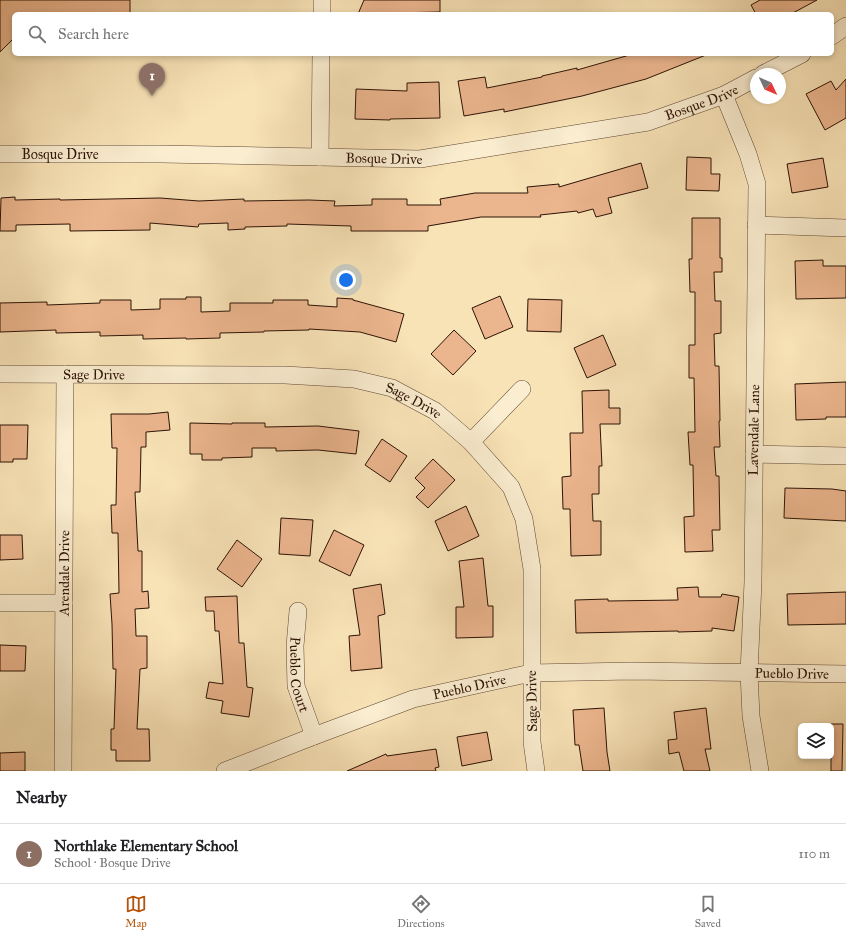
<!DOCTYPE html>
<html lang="en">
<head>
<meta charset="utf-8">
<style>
  :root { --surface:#fff; --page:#f6f6f6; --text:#202124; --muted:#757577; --line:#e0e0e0; --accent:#b45309 }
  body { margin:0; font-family:"IM FELL Great Primer",serif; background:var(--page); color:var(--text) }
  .controls { position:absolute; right:12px; bottom:12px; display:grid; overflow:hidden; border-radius:6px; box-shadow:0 2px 6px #0003 }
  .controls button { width:36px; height:36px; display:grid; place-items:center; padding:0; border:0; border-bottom:1px solid var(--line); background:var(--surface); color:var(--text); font:20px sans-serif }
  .compass { position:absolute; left:750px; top:68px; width:36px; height:36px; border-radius:50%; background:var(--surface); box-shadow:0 2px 6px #0003; rotate:134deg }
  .you { position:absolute; left:346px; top:280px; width:14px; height:14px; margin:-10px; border:3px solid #fff; border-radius:50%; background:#1a73e8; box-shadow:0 0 0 6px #1a73e833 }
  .badge { display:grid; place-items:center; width:26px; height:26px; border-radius:50%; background:var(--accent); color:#fff; font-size:13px; font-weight:700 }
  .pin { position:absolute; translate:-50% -33px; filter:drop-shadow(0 1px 2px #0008) }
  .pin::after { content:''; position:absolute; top:21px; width:14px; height:12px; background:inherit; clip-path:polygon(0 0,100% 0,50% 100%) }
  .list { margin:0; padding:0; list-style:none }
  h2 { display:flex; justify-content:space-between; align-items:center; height:52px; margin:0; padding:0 16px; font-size:17px }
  h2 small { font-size:13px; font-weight:400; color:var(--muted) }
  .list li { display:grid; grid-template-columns:26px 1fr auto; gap:12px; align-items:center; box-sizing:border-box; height:60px; padding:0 16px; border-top:1px solid var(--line) }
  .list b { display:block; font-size:15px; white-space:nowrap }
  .list p { margin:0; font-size:13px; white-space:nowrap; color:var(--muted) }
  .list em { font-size:13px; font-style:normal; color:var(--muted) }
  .icon { flex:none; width:22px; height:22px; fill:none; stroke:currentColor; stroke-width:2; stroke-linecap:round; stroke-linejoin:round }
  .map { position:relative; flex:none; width:846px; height:771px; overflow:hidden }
  .search { position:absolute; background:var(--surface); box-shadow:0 2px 6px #0003; left:12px; right:12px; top:12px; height:44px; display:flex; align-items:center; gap:10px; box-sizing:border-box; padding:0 14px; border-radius:6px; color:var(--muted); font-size:15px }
  .sheet { height:112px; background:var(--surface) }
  nav { display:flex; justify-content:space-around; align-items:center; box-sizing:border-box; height:56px; border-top:1px solid var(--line); background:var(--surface); font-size:11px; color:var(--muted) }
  nav a { display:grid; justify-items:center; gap:2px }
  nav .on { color:var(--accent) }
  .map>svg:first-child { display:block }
  .building { fill:#ebb58d; stroke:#2d1205 }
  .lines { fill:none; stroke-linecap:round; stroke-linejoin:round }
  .minor-casing { stroke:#604632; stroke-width:18 }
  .minor { stroke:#faedd0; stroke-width:17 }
  .labels { text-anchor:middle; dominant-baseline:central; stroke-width:3.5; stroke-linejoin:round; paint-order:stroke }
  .street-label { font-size:14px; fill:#2d1205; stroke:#faedd0 }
</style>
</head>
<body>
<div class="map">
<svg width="846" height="771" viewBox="0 0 846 771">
  <rect width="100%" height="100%" fill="#f8e3b7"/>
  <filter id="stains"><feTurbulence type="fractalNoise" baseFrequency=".005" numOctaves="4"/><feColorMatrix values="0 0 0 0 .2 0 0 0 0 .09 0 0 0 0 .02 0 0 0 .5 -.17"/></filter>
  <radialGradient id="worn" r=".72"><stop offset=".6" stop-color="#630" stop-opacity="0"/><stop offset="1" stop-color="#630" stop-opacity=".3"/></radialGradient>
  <g class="building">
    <path d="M0,0H130V14H14V38L0,52Z"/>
    <path d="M364,0H440V12L391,13L390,14H358Z"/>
    <path d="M760,0H817L791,14H756L751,5Z"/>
    <path d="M633,54L706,55L646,79L582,96L504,112V109L464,116L458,81L485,77L487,88L542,77V76L577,68V70Z"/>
    <path d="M846,79V118L825,130L806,94L831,81L836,90Z"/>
    <path d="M439,82L440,118L390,119V120L355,119L356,89L407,91V83Z"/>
    <path d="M687,157L711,158V174H720L719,191L686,190Z"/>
    <path d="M823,158L828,187L792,193L787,164Z"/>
    <path d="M641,163L648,188L608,198L612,213L596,217L593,209L578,213L577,211L540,215L541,217H481L428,226V231H351V226L287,224V226L245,227V229L228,230V223L199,224L198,227L150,223V230L70,231V224L16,225V231H0L1,198L15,197V200L60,199V200L160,198L199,201L244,199V201L309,200L335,201L334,206L372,205V199H407V205H441L440,199L475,193H528L527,187L559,184V187Z"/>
    <path d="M692,218H720V258H722V272H714L715,301H721V333L714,334L715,366H719L720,421H719L720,447H714L716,476H719L720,530H712L713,551L685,552L684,517L694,516L693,465H690L688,432H695L694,378H689V345H695V292H690L689,259H692Z"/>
    <path d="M823,260V266H846V298L796,299L795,261Z"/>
    <path d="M500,296L513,327L485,339L472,308Z"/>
    <path d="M186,297H201V312L230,311V303H273V300H308V305L337,307V298L353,299V300L404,314L396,342L360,332L309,329V330L264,331V332L220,333V338L186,339V338L143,339V335L100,336V332L56,333V330L0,332V303L47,302V305L100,303V300H131V310L160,309V299H186Z"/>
    <path d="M528,299L562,300L561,332L527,331Z"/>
    <path d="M454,330L476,351L453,375L431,354Z"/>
    <path d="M603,335L616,365L587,378L574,348Z"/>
    <path d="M846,382V417H826V419L796,420L795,384Z"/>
    <path d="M609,390V408H620V424H600L602,466H599V494H592L593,521H601V555L571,556L570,509H563L562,477L571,476L570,433H583L582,391Z"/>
    <path d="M168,412L170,430L146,432V447H141L140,492H135L138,551H142V592L148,591L149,608L135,609L136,636H147V668L140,669L137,729H149L150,761H116V750H111V729H114L116,669H113L112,624L110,594L119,593L118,533H112L111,505H116L117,448H112L111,414H149Z"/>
    <path d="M190,423L232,424V423H265V427L318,426L359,431L356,454L318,450L276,451V448H252V457L222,458V460H202V454H190Z"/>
    <path d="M0,425H28L27,459H13V462H0Z"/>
    <path d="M382,439L407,456L390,482L365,465Z"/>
    <path d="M433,459L455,480L428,508L416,497L425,488L415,478Z"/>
    <path d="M785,488L832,489L846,491V521L784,518Z"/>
    <path d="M466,506L479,536L448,551L435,521Z"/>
    <path d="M281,518L313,520L310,556L279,554Z"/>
    <path d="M334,530L364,545L350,576L319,561Z"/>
    <path d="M0,535H22L23,559L0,560Z"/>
    <path d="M237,540L262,559L242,587L217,569Z"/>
    <path d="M483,558L488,606H493V637L456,638V607H464L459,561Z"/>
    <path d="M381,584L385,614L378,616L382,668L351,671L349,636L360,635L353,589Z"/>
    <path d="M698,587L699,597H721L722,594L739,597L734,631L712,628V631L678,632V631L576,633L575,600L608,599V601L678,600L677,588Z"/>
    <path d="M846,592V624L788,625L787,594Z"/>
    <path d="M237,596L239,643H244L247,687L253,688L249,717L221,713L223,701L206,698L209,682L223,684L219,631H215L214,611H206L205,597Z"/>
    <path d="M0,645L26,646L25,671H0Z"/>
    <path d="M604,708L607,752L610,771H583L579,745H575L573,710Z"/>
    <path d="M706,708L711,749H705L710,771H684L679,752L669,754L668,740L677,739L674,712Z"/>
    <path d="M831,724H843L842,771H831Z"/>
    <path d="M487,732L492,760L462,766L457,737Z"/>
    <path d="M436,749L439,767L435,768L436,771H347L386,754L387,756Z"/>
    <path d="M25,752V771H0V753Z"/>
  </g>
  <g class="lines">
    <defs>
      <g id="minor">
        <path d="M322,14V0"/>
        <path d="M832,36L846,26"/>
        <path d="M763,74L802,54"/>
        <path d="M724,95L748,154L757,184L753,582L749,673L751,716L760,771"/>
        <path id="s1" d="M0,154H161L420,159L648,122L724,95L756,78"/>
        <path d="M320,157L321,54"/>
        <path d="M756,225L846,228"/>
        <path id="s2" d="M0,374L285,375L354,379L392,388L435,411L471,442L511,487L524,519L532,569V742L536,771"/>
        <path d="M471,442L522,389"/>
        <path d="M754,454L846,456"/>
        <path d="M0,603H64"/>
        <path id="s3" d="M298,611L295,646L296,686L314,736"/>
        <path id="s4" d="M63,771L65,374"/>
        <path id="s5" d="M225,771L314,736L413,699L531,673L631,671L846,674"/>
      </g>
    </defs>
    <use href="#minor" class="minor-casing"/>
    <use href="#minor" class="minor"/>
  </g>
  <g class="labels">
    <g class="street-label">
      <text stroke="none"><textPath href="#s1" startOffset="708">Bosque Drive</textPath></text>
      <text stroke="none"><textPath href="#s1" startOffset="60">Bosque Drive</textPath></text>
      <text stroke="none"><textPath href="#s1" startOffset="384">Bosque Drive</textPath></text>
      <text stroke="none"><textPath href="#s2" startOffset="94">Sage Drive</textPath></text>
      <text stroke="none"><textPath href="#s2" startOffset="418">Sage Drive</textPath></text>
      <text transform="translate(754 430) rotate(-89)">Lavendale Lane</text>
      <text stroke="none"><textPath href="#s4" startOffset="198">Arendale Drive</textPath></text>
      <text stroke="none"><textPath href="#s3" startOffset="64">Pueblo Court</textPath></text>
      <text stroke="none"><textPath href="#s5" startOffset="583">Pueblo Drive</textPath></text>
      <text stroke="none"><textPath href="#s5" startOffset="259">Pueblo Drive</textPath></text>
      <text transform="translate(532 701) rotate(-91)">Sage Drive</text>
    </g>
  </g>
  <rect width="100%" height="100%" filter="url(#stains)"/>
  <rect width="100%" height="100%" fill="url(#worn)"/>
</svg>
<div class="controls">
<button><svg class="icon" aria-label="layers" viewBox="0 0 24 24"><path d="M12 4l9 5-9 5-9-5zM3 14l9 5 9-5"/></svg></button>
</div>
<svg class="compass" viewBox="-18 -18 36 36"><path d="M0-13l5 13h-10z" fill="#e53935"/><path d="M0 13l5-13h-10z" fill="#757577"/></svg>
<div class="you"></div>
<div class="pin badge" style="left:152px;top:96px;background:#8d6e63">1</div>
<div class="search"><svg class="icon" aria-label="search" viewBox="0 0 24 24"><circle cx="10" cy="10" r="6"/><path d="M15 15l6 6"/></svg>Search here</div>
</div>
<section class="sheet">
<h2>Nearby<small></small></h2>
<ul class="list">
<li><span class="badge" style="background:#8d6e63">1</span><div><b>Northlake Elementary School</b><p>School · Bosque Drive</p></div><em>110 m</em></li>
</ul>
</section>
<nav>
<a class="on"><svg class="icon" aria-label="map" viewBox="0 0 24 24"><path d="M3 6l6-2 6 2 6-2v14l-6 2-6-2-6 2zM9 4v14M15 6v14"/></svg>Map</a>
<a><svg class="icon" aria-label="directions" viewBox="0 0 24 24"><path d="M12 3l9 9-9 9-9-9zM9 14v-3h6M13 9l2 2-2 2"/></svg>Directions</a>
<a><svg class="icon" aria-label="saved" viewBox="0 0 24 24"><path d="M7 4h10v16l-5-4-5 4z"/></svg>Saved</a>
</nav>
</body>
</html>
